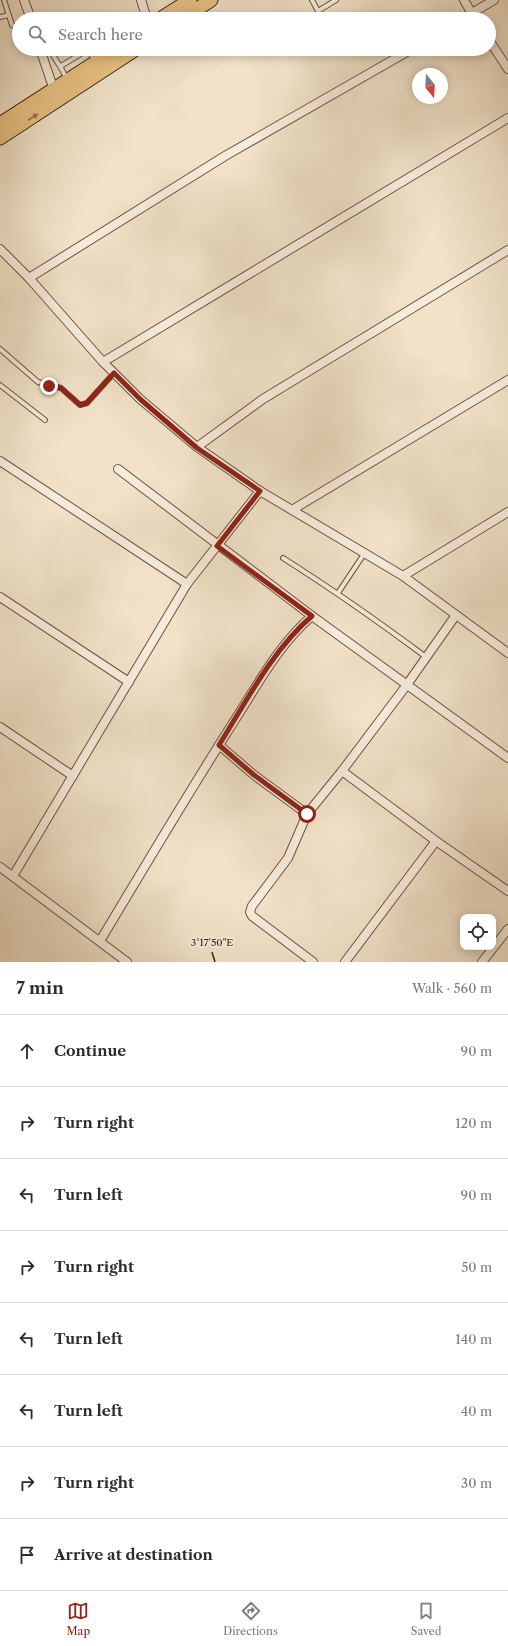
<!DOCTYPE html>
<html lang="en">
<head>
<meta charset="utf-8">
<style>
  :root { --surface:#fff; --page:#f2f2f3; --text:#2b2b33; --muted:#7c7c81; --line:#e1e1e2; --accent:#8f2418 }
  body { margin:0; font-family:"Libre Caslon Text",serif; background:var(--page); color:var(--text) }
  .controls { position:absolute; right:12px; bottom:12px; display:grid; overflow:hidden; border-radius:8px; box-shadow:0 2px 10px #0003 }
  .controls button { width:36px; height:36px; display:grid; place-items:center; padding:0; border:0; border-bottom:1px solid var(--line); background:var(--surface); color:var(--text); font:20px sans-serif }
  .compass { position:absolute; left:412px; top:68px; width:36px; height:36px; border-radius:50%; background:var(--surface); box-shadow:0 2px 10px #0003; rotate:162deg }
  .stop { position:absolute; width:12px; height:12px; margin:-9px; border:3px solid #8f2418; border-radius:50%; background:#fff }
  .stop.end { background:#8f2418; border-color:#fff; box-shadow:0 1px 4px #0008 }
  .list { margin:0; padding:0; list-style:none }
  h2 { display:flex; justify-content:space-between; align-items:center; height:52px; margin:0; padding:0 16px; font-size:17px }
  h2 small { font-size:13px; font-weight:400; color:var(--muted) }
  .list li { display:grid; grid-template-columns:26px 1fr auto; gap:12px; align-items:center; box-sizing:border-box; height:72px; padding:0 16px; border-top:1px solid var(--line) }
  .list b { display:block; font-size:15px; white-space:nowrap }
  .list em { font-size:13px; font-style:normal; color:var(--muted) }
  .icon { flex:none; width:22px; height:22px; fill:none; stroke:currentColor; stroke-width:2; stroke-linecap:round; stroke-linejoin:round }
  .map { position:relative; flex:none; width:508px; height:962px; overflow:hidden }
  .search { position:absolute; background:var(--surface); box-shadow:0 2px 10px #0003; left:12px; right:12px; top:12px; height:44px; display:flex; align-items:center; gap:10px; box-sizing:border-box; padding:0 14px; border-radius:22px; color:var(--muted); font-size:15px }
  .sheet { height:628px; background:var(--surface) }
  nav { display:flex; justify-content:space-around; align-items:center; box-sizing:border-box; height:56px; border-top:1px solid var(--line); background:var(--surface); font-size:11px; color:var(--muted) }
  nav a { display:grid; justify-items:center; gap:2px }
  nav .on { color:var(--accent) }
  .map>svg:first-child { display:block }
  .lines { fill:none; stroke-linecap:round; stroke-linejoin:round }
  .lane-casing { stroke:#6d533e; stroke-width:6 }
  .street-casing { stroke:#6d533e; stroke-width:10 }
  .primary-casing { stroke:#412310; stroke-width:15 }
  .lane { stroke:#f6ecdc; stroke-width:4 }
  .street { stroke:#f6ecdc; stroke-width:8 }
  .primary { stroke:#e8c184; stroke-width:13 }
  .oneway { fill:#94724a }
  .route { stroke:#8f2418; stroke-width:5 }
  .ticks { fill:none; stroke:#412310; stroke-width:1.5 }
  .ticks-label { font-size:10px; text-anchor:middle; fill:#412310; stroke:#f6ecdc; stroke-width:3.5; stroke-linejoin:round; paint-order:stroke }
</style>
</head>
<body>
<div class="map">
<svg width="508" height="962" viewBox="0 0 508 962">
  <rect width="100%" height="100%" fill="#f1e2c9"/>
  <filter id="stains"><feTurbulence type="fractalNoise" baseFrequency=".005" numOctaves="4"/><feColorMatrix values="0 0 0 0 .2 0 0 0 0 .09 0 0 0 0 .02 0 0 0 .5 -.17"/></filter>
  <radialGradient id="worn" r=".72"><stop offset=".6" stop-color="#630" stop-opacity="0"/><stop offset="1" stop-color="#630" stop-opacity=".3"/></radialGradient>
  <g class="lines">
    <defs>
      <g id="lane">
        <path d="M4,0L12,25L19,29"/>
        <path d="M312,0L318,11L336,0"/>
        <path d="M0,17L9,15"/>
        <path d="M50,49C54,59 62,67 66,78"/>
        <path d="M87,49L95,60"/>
        <path d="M61,66L87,50"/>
        <path d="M0,349L38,382L61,388L80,405L87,403L114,373"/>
        <path d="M0,385L45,420"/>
        <path d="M283,558C332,589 379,622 426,657"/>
        <path d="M338,593L364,554"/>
      </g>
      <g id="street">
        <path d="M24,0L31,19"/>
        <path d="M141,0L147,19"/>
        <path d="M464,0L475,19"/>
        <path d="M462,19L494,0"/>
        <path d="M489,40L508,69"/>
        <path d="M40,49L54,90"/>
        <path d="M0,249L29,278L103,362L140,399L197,447L260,491L403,576L508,653"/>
        <path d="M29,278L225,156L412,49"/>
        <path d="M103,362L508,118"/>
        <path d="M197,447L263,399L508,250"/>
        <path d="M0,461L187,584"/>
        <path d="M118,469L312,616L508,758"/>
        <path d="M292,510L508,380"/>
        <path d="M403,576L508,512"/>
        <path d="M0,597L129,682"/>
        <path d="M0,727L73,776"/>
        <path d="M219,745L254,775L307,814"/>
        <path d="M342,771L436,841L508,891"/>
        <path d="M0,867L127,962"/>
        <path d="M13,876L187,584L260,491"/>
        <path d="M100,941C144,868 187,795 233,723C257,686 278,645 312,616"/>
        <path d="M313,962L252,916L250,912L252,906L288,858L307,814L342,771L406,686L456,615"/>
        <path d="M345,962L436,841"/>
        <path d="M482,962L508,929"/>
      </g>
      <g id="primary">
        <path d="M160,19L190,0"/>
        <path d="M182,19L211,0"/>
        <path d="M0,124L116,49"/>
        <path d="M0,138L136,49"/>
      </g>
    </defs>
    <use href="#lane" class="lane-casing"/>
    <use href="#street" class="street-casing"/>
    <use href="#primary" class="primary-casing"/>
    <use href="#lane" class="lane"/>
    <use href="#street" class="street"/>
    <use href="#primary" class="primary"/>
  </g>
  <defs><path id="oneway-solid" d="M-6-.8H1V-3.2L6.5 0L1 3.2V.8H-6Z"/></defs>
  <use class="oneway" href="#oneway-solid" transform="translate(33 117) rotate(-33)"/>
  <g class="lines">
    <path class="route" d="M49,386L61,388L80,405L87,403L114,373L140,399L197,448L260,491L217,546L312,616C273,649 246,702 219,745L254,775L307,814"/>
  </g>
  <path class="ticks" d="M212,952L215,962"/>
  <g class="ticks-label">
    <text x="212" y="946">3°17'50"E</text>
  </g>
  <rect width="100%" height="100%" filter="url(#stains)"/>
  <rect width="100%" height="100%" fill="url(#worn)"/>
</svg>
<div class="controls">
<button><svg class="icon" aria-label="locate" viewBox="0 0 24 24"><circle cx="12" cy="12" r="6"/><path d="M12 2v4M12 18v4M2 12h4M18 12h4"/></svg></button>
</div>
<svg class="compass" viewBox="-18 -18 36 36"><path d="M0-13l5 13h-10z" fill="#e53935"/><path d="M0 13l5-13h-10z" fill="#7c7c81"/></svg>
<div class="stop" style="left:307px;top:814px"></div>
<div class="stop end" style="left:49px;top:386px"></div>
<div class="search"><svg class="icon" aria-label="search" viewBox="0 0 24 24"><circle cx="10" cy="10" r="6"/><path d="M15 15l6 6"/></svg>Search here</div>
</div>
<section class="sheet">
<h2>7 min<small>Walk · 560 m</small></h2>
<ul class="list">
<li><svg class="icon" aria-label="ahead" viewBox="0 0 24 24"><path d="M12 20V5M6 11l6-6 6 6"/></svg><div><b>Continue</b></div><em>90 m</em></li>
<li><svg class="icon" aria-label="right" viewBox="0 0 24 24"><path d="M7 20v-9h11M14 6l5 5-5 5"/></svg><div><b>Turn right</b></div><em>120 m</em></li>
<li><svg class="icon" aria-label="left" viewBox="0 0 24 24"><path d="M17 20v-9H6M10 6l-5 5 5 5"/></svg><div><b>Turn left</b></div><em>90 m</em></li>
<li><svg class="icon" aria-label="right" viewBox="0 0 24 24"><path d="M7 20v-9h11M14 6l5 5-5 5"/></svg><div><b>Turn right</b></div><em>50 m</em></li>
<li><svg class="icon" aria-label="left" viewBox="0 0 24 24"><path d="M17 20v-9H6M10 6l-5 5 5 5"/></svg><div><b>Turn left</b></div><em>140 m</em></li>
<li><svg class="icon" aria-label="left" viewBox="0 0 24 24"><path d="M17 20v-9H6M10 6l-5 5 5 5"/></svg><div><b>Turn left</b></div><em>40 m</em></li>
<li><svg class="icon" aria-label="right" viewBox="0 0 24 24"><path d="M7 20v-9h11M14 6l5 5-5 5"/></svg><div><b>Turn right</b></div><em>30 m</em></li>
<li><svg class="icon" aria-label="arrive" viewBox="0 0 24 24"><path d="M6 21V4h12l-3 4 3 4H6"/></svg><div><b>Arrive at destination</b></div></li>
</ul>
</section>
<nav>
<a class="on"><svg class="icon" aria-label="map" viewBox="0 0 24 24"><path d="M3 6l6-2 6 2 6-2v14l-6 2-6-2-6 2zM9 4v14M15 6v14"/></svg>Map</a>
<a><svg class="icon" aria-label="directions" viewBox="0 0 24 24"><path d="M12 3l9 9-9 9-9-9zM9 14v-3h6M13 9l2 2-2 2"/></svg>Directions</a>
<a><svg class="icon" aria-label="saved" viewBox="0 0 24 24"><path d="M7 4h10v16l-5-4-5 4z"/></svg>Saved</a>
</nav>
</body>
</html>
